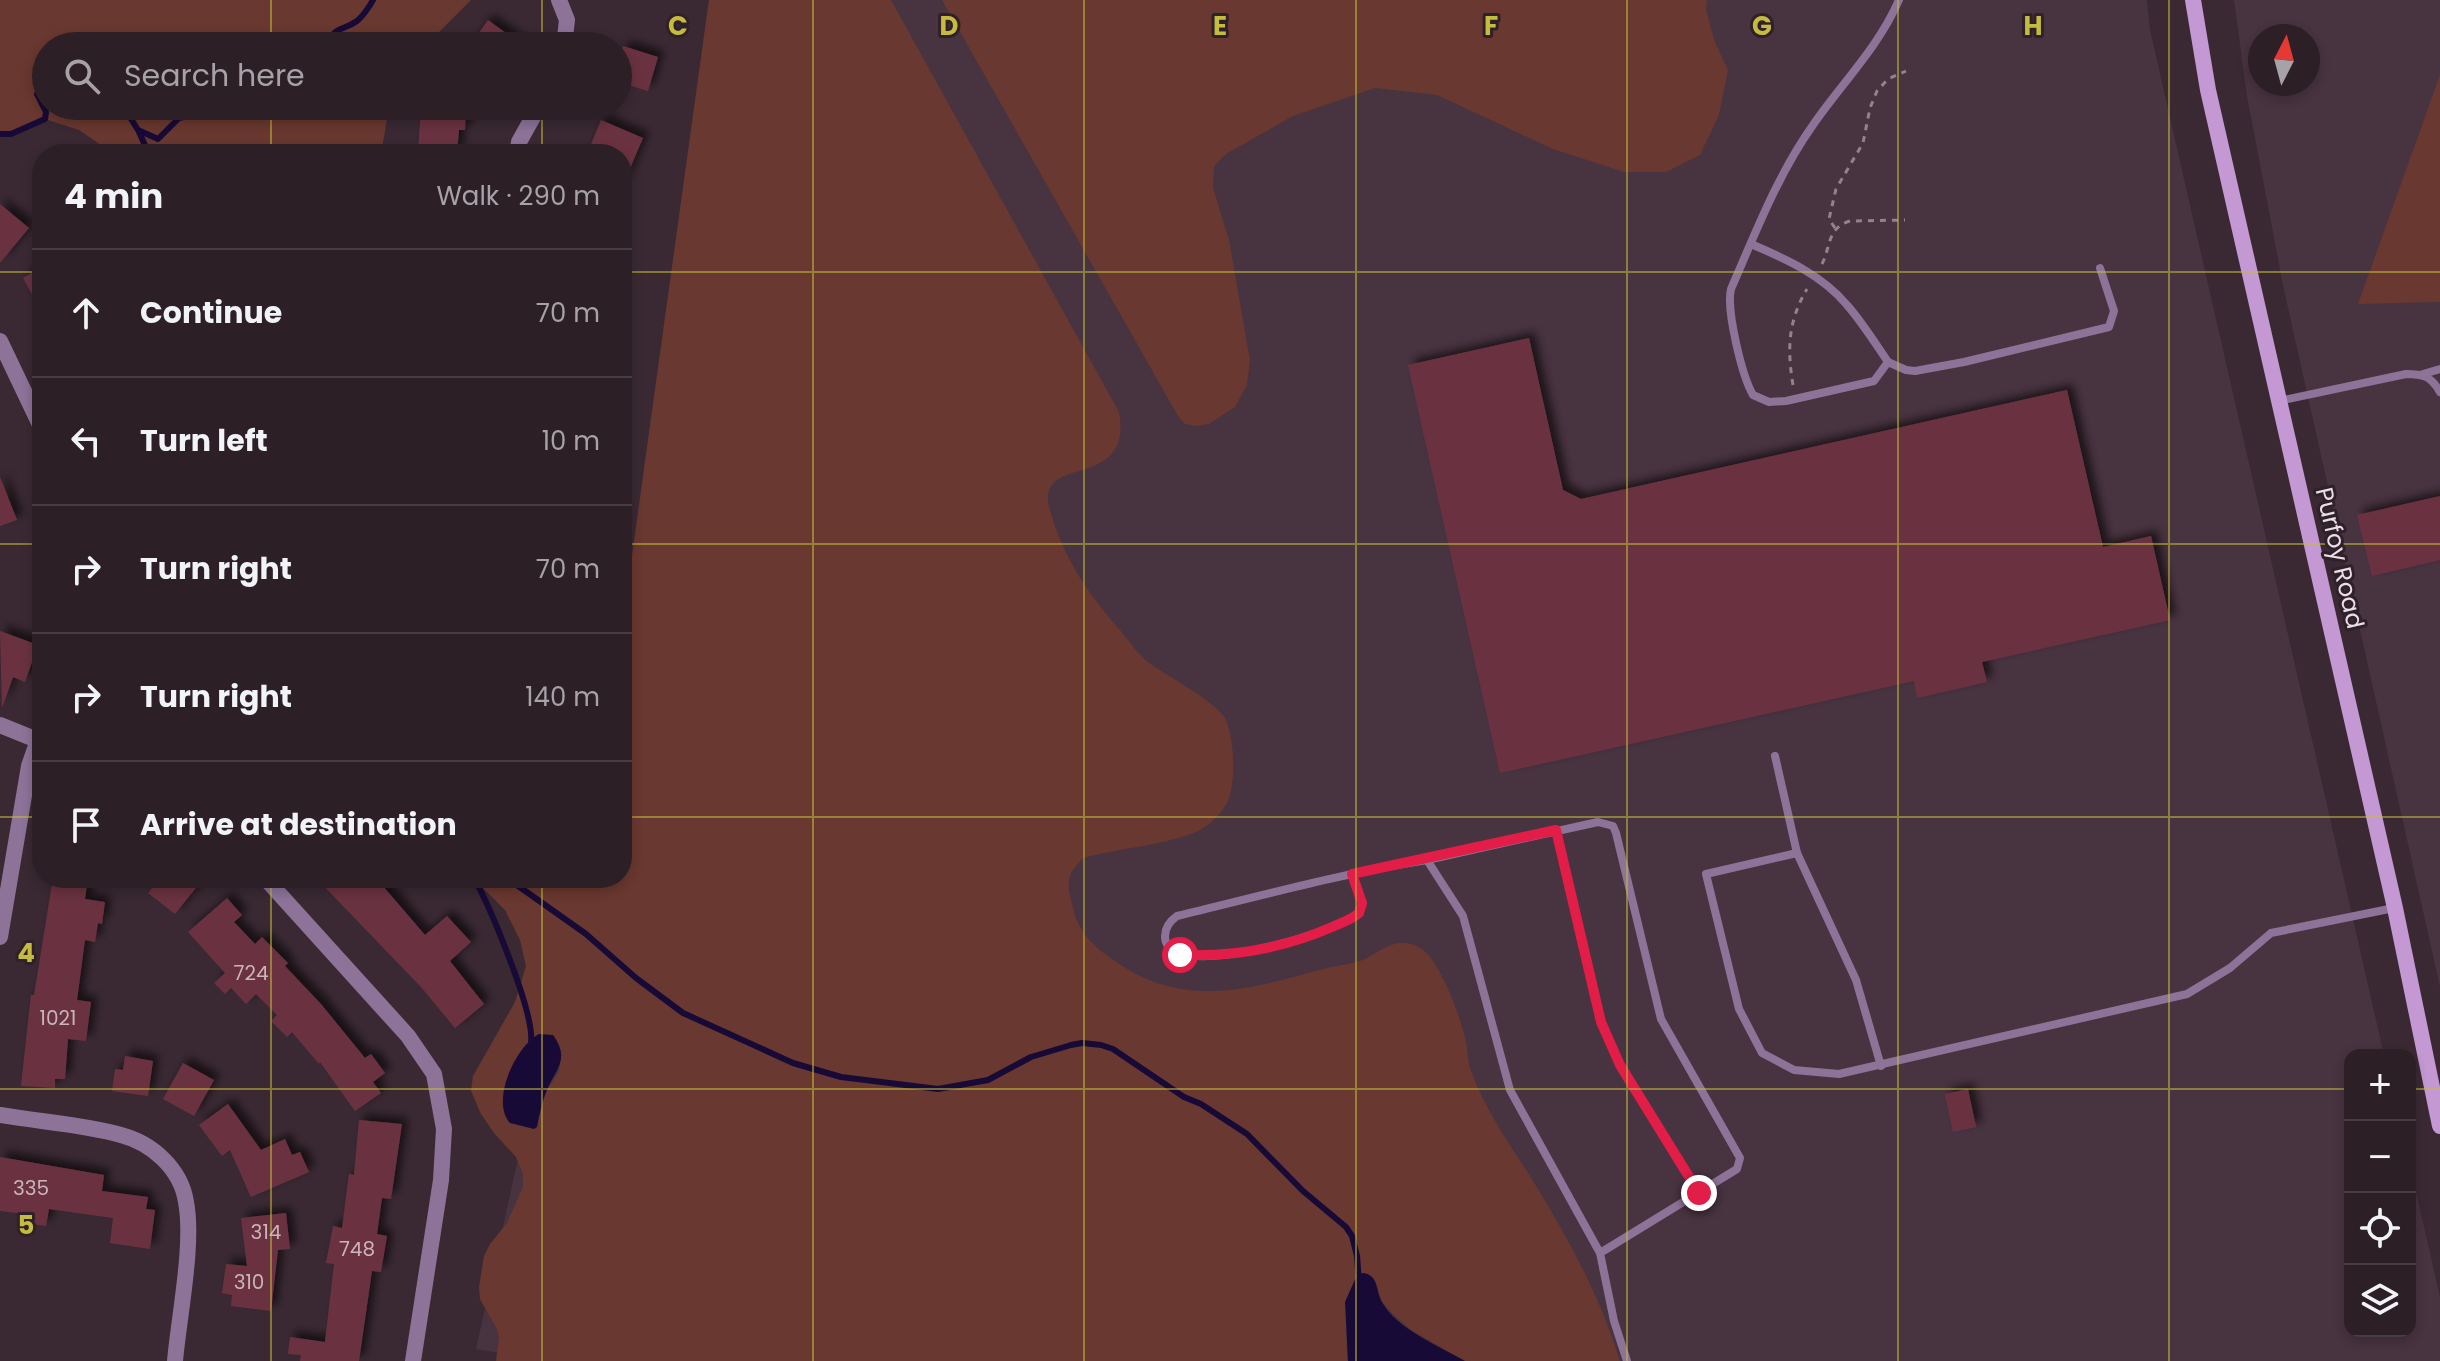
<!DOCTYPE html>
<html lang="en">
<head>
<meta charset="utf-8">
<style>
  :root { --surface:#2c1f26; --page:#382c32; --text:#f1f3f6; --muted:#a6a2a7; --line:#483d43 }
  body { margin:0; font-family:Poppins,sans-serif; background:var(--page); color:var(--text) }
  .controls { position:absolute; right:24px; bottom:24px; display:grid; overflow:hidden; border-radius:16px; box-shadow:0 4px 12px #0003 }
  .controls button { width:72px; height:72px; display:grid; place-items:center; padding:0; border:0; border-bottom:2px solid var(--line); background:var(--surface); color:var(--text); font:40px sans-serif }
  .compass { position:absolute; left:2248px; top:24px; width:72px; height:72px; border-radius:50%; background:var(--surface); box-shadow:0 4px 12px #0003; rotate:6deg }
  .stop { position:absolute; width:24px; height:24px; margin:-18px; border:6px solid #e11d48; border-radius:50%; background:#fff }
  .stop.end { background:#e11d48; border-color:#fff; box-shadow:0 2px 8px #0008 }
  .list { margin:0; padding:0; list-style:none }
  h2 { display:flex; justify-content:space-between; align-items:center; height:104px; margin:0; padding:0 32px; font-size:34px }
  h2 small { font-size:26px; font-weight:400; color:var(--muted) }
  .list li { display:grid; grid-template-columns:52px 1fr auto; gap:24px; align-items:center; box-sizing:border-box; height:128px; padding:0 32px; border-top:2px solid var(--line) }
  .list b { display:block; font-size:30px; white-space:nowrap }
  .list em { font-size:26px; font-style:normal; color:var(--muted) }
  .icon { flex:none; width:44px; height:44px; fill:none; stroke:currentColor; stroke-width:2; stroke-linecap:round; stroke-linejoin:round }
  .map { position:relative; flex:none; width:2440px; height:1361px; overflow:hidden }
  .search { position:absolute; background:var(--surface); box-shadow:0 4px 12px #0003; left:32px; top:32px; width:600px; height:88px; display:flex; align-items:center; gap:20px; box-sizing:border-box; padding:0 28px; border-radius:44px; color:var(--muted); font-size:30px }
  .panel { position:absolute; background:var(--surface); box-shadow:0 4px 12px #0003; left:32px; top:144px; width:600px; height:744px; border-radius:32px }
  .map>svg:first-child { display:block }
  .built { fill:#483340; fill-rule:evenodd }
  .green { fill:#693830; fill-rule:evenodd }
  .water { fill:#180a36 }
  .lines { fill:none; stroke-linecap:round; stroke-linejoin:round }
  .stream { stroke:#180a36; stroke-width:6 }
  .building { fill:#6b3341; filter:url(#shadow) }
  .path { stroke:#91838c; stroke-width:3; stroke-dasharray:6 6; stroke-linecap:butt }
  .lane { stroke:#8d7398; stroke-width:8 }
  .street { stroke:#8d7398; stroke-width:16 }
  .secondary { stroke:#c398d3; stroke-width:16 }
  .route { stroke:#e11d48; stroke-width:10 }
  .grid { fill:none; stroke:#c5bc3d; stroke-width:2; stroke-opacity:0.55 }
  .labels { text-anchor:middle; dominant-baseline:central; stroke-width:6; stroke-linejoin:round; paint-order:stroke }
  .number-label { font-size:20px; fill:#cab4bd }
  .street-label { font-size:24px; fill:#eadfe6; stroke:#2f2029 }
  .grid-label { font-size:26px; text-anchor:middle; font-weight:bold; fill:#c5bc3d; stroke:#2f2029; stroke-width:6; stroke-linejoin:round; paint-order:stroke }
</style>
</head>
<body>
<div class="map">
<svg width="2440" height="1361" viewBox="0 0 2440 1361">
  <defs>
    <filter id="shadow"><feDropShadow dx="6" dy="-6" stdDeviation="4" flood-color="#0009"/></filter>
  </defs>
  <rect width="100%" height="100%" fill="#3a2933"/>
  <g class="built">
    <path d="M709,0H2147L2150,30L2384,1055H2350V1331H2410V1166L2440,1297V1361H548L476,1349L580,878H622V628Z"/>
    <path d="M2234,0H2440V987L2284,290L2247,96ZM2260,36H2308V84H2260Z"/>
  </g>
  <g class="green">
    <path d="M0,0H471L425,46H46V106H394L387,119L381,154H114L79,130L45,119L11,134H0Z"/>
    <path d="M709,0H891L1119,412C1134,494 1033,451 1050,510C1063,557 1088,594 1120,630C1129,641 1137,653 1148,662C1165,675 1219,703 1226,720C1234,740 1236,777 1229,798C1225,811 1208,827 1196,832C1161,846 1120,848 1083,858C1063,878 1068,887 1074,912C1081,938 1100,951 1121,965C1186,1008 1250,989 1319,970C1333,966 1347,965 1360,961C1375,956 1389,941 1405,943C1410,943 1418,946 1422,949C1442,965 1460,1016 1466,1041C1468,1051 1467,1061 1471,1071C1485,1109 1508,1142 1530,1176C1566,1234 1600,1295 1620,1361H1465L1411,1330L1393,1314L1382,1302L1375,1280L1363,1273C1345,1281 1345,1343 1348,1361H496L499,1337L497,1329L480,1299L479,1287L484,1256L490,1244L507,1223L523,1187V1174L516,1157L494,1133L481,1114L471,1091L473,1076L515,1002L526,966L520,940L505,910L473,878H622V628ZM523,1049L561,1050L559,1071L545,1093L537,1127L512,1067Z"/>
    <path d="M942,0H1707L1706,9L1714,40L1728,70L1719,115L1700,155L1666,172H1624L1553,149L1437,95L1375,88L1293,116L1226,154L1214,166L1213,188L1229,240L1250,360L1247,385L1235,407L1209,424L1197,426L1185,424L1178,416Z"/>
    <path d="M2440,75V302L2358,304Z"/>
  </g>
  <g class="water">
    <path d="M539,1034L553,1035C572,1061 553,1071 545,1095C541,1105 539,1116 537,1127L534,1129L510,1123C490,1101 516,1046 539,1034Z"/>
    <path d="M1363,1273C1379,1275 1375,1290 1382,1302C1396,1328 1440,1347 1465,1361H1348L1345,1302L1357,1275Z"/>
  </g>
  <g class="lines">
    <g class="stream">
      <path d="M329,46C332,26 343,31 357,21C362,17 370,6 373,0"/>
      <path d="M95,106L100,110L128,114L138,130L158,139L179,118L215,110L223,106"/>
      <path d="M139,132L149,154"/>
      <path d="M0,134H11L45,119L46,112L37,94L42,86L46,85"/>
      <path d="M474,878C490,907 535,1013 531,1043"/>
      <path d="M507,878L586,934L636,978L683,1013L793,1063L841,1077L938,1089L988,1080L1031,1057L1071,1045L1082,1043L1101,1045L1113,1049L1184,1097L1201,1104L1247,1134L1303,1191L1346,1227L1352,1236L1357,1256L1359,1282"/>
    </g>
  </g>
  <g class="building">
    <path d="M488,20L524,46H470Z"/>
    <path d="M623,46L658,57L648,91L618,82V63Z"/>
    <path d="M421,108L466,111L465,130H459L457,154L418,151Z"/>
    <path d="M601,120L643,138L622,187V154H587Z"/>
    <path d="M0,204L29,228L0,263Z"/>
    <path d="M42,267V312L23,278Z"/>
    <path d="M1529,338L1563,490L1581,499L2067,390L2103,547L2151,536L2170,620L1982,662L1987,682L1917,698L1914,681L1500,773L1408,365Z"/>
    <path d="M0,477L17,520L0,526Z"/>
    <path d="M2440,496V560L2372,576L2357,515Z"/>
    <path d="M0,631L38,645L25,682L13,677L2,708Z"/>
    <path d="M53,878H88L85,899L105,902L102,924L98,923L95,942L85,940L77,1000L91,1002L86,1041L68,1039L65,1079H55V1088L21,1086L31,995H34Z"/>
    <path d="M160,878H204L175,914L148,893Z"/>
    <path d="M316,878H376L425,935L447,916L471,942L450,961L484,1004L455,1028L421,987Z"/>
    <path d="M227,898L242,915L234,922L255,944L262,937L288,963L285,966L321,1004L365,1058L371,1054L385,1073L373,1082L381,1093L355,1111L320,1062L319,1064L292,1032L287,1037L271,1021L277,1015L256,994L246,1004L231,988L225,994L214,983L225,973L188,932Z"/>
    <path d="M125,1056L153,1061L148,1096L112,1091L115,1069L123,1070Z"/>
    <path d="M183,1063L214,1080L194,1116L163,1099Z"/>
    <path d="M1968,1089L1976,1127L1953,1132L1945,1094Z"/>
    <path d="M228,1104L261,1150L285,1139L292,1155L300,1152L309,1172L251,1197L230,1150L222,1156L199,1125Z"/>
    <path d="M359,1120L402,1124L391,1199L382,1198L377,1234L387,1236L381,1272L372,1271L359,1361H300L301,1355L288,1354L290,1337L325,1342L334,1264L326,1263L333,1226L342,1228L349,1174L354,1175Z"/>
    <path d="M0,1157L104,1175L102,1191L148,1197L146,1209L155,1210L150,1249L110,1243L113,1218L49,1209L46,1226L24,1223L25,1214L0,1211Z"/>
    <path d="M286,1213L290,1249L278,1250L271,1311L231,1306L232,1295L222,1293L226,1264L247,1266L241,1218Z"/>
  </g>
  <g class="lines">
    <g class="path">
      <path d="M1835,228L1829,219L1836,189L1863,143L1870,108L1877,91L1888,79L1906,71"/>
      <path d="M1822,264C1831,246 1827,228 1850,221L1905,220"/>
      <path d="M1793,385C1787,349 1788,321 1807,289"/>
    </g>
    <g class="lane">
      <path d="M1899,0C1878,48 1842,83 1813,125C1778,174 1755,234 1731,289C1726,310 1742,376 1753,395L1769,402L1786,401L1874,381L1888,362L1906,370L1915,371L1964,362L2109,327L2114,311L2100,268"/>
      <path d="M1751,244C1786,259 1822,275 1847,305C1862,322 1875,343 1888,362"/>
      <path d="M2423,374L2440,369"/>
      <path d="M2279,401L2406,374C2423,374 2431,376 2440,392"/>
      <path d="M1775,756L1797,853L1856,980L1881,1066"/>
      <path d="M1556,830L1601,1022L1620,1065L1699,1193"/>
      <path d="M1797,853L1706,874L1739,1009L1762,1053L1794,1070L1839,1074L2187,994L2230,968L2271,933L2394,908"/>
      <path d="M1352,874L1362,903L1359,913C1336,934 1164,984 1165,936C1165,927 1170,921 1177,916C1260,896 1343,873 1427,860"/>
      <path d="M1600,1253L1737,1169L1740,1158L1661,1019L1616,833L1613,826L1598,822L1427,860L1463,916L1510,1090L1600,1253L1614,1321L1627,1361"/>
    </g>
    <g class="street">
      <path d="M559,0L567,20L564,46"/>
      <path d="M517,154L519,142L539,106"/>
      <path d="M0,341L42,429"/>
      <path d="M0,725L42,742"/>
      <path d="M265,878L408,1036L434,1074L444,1129L441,1180L413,1361"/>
      <path d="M0,937L29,766L42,729"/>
      <path d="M0,1115C40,1122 83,1124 121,1135C152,1143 181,1169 186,1202C194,1244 179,1316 175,1361"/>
    </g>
    <path class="secondary" d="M2193,0L2208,90L2395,908L2440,1126"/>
  </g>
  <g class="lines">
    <path class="route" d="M1180,955C1232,957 1284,948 1332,927C1341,923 1351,920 1359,913L1362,903L1352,874L1556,830L1601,1022L1620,1065L1699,1193"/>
  </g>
  <path class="grid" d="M271,0V46M542,0V46M813,0V1361M1084,0V1361M1356,0V1361M1627,0V1361M1898,0V1361M2169,0V1361M271,106V154M542,106V154M0,272H42M622,272H2440M0,544H42M622,544H2440M0,817H42M622,817H2440M271,878V1361M542,878V1361M0,1089H2350M2410,1089H2440"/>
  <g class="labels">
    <g class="number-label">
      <text x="251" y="973">724</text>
      <text x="58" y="1018">1021</text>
      <text x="31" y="1188">335</text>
      <text x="266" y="1232">314</text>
      <text x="357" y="1249">748</text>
      <text x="249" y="1282">310</text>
    </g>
    <g class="street-label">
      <text transform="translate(2340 558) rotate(77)">Purfoy Road</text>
    </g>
  </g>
  <g class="grid-label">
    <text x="678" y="35">C</text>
    <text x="949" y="35">D</text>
    <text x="1220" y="35">E</text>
    <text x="1491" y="35">F</text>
    <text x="1762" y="35">G</text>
    <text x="2033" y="35">H</text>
    <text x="26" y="962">4</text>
    <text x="26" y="1234">5</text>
  </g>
</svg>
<div class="controls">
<button>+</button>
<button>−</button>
<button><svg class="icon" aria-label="locate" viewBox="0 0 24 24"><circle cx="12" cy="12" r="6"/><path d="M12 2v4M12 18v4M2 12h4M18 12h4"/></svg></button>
<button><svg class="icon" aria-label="layers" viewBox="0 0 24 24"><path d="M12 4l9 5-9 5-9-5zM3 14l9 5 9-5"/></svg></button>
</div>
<svg class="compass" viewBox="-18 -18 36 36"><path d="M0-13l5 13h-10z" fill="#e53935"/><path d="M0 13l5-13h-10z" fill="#a6a2a7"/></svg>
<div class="stop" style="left:1180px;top:955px"></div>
<div class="stop end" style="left:1699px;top:1193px"></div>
<div class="search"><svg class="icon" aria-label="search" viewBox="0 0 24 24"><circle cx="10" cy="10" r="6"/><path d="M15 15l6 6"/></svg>Search here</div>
<section class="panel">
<h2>4 min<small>Walk · 290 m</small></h2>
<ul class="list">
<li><svg class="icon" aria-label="ahead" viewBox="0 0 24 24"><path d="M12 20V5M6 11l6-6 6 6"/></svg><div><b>Continue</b></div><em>70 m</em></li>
<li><svg class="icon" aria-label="left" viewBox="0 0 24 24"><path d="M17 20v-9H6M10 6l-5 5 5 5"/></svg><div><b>Turn left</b></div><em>10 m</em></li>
<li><svg class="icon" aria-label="right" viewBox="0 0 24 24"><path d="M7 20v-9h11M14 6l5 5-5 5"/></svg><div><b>Turn right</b></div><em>70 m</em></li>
<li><svg class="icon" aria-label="right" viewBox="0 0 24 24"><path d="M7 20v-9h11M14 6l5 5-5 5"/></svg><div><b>Turn right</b></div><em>140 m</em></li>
<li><svg class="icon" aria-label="arrive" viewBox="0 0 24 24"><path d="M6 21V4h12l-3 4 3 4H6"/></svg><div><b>Arrive at destination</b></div></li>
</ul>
</section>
</div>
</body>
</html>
